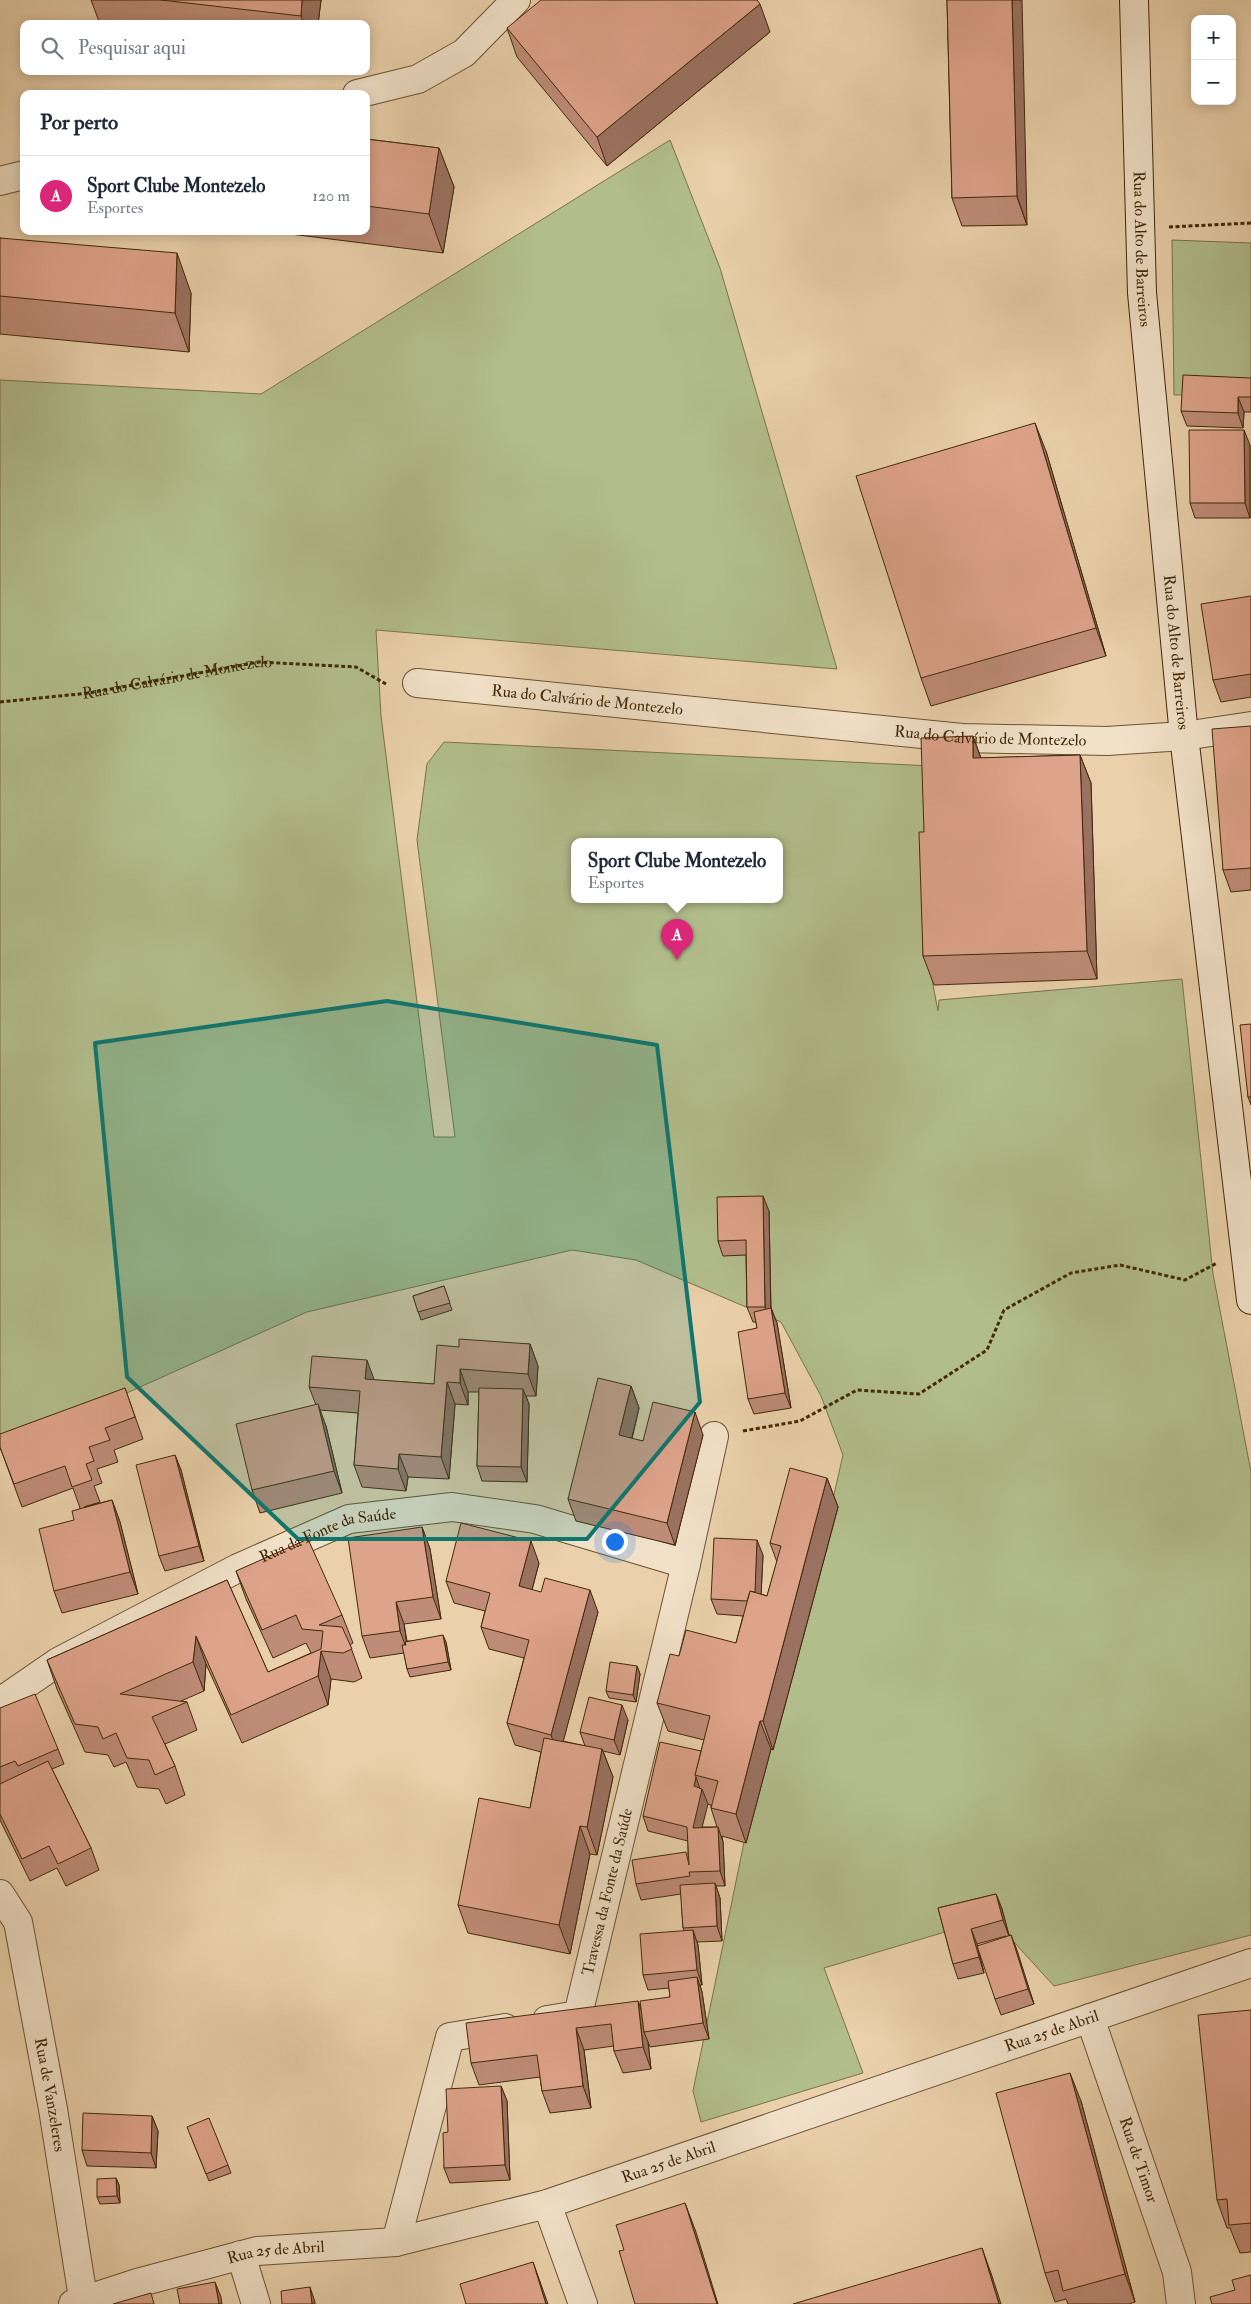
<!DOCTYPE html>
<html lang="pt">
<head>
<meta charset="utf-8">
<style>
  :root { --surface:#fff; --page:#f6f6f7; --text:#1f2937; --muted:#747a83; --line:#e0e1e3; --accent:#db2777 }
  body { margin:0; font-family:"IM FELL Double Pica",serif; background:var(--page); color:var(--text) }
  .controls { position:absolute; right:15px; top:15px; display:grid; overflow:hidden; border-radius:10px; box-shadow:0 2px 12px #0003 }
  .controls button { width:45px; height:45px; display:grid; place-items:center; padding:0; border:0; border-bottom:1px solid var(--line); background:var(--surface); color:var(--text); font:25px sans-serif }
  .you { position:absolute; left:614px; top:1541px; width:18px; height:18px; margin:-12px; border:4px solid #fff; border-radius:50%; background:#1a73e8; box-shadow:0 0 0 8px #1a73e833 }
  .badge { display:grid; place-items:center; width:32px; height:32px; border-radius:50%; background:var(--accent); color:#fff; font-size:16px; font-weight:700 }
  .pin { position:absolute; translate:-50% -41px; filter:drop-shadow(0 1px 2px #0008) }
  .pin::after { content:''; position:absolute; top:26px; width:18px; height:15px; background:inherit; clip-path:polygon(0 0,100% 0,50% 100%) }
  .popup { position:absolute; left:571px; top:838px; width:212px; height:65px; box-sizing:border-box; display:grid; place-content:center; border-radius:10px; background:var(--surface); filter:drop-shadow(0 1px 4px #0005); font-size:16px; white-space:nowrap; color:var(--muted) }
  .popup b { font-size:19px; color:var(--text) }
  .popup::after { content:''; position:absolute; left:50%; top:100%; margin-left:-10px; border:10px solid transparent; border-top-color:var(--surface) }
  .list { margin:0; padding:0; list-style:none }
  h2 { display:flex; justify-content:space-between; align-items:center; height:65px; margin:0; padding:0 20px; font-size:21px }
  h2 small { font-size:16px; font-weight:400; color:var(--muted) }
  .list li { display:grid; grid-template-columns:32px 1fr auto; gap:15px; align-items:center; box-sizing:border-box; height:80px; padding:0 20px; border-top:1px solid var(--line) }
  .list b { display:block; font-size:19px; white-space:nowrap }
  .list p { margin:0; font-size:16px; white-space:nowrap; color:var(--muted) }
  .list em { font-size:16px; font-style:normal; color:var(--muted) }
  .icon { flex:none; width:28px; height:28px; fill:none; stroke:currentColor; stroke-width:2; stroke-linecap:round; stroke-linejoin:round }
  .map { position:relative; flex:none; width:1251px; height:2304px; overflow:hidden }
  .search { position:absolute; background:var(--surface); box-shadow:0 2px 12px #0003; left:20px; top:20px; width:350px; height:55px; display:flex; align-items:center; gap:12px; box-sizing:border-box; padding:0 18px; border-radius:10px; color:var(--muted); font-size:19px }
  .panel { position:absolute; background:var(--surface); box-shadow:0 2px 12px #0003; left:20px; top:90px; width:350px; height:145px; border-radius:10px }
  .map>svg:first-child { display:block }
  .green { fill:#b2bd8c; stroke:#7a734a; fill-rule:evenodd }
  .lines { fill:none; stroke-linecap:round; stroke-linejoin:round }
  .street-casing { stroke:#6b5332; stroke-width:30 }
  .secondary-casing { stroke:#412909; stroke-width:30 }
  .path { stroke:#412909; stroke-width:3; stroke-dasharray:4 2.5; stroke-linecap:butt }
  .street { stroke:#f1e1c8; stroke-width:28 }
  .secondary { stroke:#f1e1c8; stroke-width:28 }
  .wall { fill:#bf8c78; stroke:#412909; fill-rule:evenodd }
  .shaded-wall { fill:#9b7261; stroke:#412909 }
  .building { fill:#dea38b; stroke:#412909 }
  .marked { fill:#0f766e; fill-opacity:0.2; stroke:#0f766e; stroke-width:4; stroke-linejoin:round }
  .labels { text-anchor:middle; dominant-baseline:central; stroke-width:4; stroke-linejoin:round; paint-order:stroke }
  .street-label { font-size:16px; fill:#412909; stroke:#f1e1c8 }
</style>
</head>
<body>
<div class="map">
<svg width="1251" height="2304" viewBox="0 0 1251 2304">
  <rect width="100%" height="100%" fill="#ead1ab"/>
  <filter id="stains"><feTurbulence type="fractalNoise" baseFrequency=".004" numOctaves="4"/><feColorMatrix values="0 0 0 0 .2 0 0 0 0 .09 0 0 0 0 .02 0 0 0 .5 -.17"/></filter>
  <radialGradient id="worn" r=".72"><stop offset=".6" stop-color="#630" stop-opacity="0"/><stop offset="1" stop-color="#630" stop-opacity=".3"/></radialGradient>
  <g class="green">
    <path d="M670,140L720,268L837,669L376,630L381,716L434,1137H455L417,840L427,764L444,742L931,766L933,985L938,1011L939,1000L1182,979L1213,1274L1251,1472V1935L1054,1986L992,1918L824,1968L863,2073L701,2122L693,2091L763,1750L824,1538L843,1455L821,1396L781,1322L636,1260L572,1250L307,1312L0,1450V380L261,394ZM574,841H780V899H574Z"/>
    <path d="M1172,240L1251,243V394L1174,395Z"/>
  </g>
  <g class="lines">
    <defs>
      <g id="street">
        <path d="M357,94L418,79L464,53L516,0"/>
        <path d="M0,181L24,175"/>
        <path id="s2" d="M417,683L962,738L1107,741L1184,736L1251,726"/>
        <path id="s3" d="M0,1702L58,1662L238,1568L349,1519L452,1507L535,1519L686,1564"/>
        <path id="s4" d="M0,1894L18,1922L53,2109L84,2304"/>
        <path id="s5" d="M1090,2018L1177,2272L1181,2304"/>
        <path id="s6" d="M547,2020L578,2015L686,1564L714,1436"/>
        <path d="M547,2204L583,2304"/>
        <path d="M396,2242L450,2037L505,2028"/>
        <path d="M241,2255L256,2304"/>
        <path id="s7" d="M73,2304L137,2283L257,2251L396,2242L547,2204L1251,1963"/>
      </g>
      <g id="secondary">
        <path id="s8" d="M1134,0L1142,293L1184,736L1251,1300"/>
      </g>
    </defs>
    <use href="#street" class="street-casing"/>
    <use href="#secondary" class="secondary-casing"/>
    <g class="path">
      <path d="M1169,227L1251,223"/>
      <path id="s1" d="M0,702L89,693L259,662L356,667L386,684"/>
      <path d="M743,1431L800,1421L857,1390L919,1394L987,1350L1004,1310L1071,1273L1120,1265L1185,1280L1217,1263"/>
    </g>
    <use href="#street" class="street"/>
    <use href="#secondary" class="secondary"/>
  </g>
  <g class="wall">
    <path d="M91,0H321L318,24H100Z"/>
    <path d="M947,0L1027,225L962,226L952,198Z"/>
    <path d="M507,28L770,32L607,166L517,57Z"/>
    <path d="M366,139L439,148L454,187L443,253L266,231H366Z"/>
    <path d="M0,238L191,293L189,352L0,334Z"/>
    <path d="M1251,378V412H1244L1243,428L1187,426L1181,411Z"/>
    <path d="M1250,445V518H1195L1190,503Z"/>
    <path d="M1046,451L1106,656L931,706L921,678Z"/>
    <path d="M1251,596V697L1221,702L1213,680Z"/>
    <path d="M1251,726V890L1231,892L1223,870Z"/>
    <path d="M973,736L981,758L1080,755L1091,783L1097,979L934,985L923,956L924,832Z"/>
    <path d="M1251,1024V1105L1248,1097Z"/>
    <path d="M769,1211L771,1308L777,1323L791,1408L754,1414L748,1399L757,1328L756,1322H753L747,1307L746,1255L723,1256L718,1241Z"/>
    <path d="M444,1286L452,1310L421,1320L413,1296Z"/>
    <path d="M530,1344L538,1366L536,1396H526L529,1404L527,1482L482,1481L477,1466L479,1392H468V1405L455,1404L449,1479L408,1477L406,1491L362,1487L354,1465L358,1413L319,1410L326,1426L342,1493L260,1513L252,1490L316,1405L309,1387L374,1380L434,1384L459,1347Z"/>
    <path d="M631,1386L639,1408L632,1439L643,1441L703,1435L675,1545L576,1521L568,1499Z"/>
    <path d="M125,1388L143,1439L114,1450L118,1462L97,1469L102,1483L94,1486L100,1502L84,1507L112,1500L120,1522L138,1594L62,1613L54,1591L80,1508L73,1488L22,1507L0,1447Z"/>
    <path d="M175,1455L181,1470L204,1561L165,1571L159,1556Z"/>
    <path d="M827,1478L838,1507L773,1750L771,1749L746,1843L722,1836L723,1842L725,1886H716L720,1898L722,1941L697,1942L698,1945L702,1985H700L702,1992L709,2039L650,2047L648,2042L651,2069L623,2073L614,2051V2046L584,2050L591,2108L550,2113L542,2091L540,2077L479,2085L471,2063L638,2001L642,2012L670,1997L669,1988L648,1990L643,1975L684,1930L683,1928L681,1894L641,1900L636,1884L688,1859V1841L648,1831L643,1816L701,1751L704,1740L668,1731L657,1703L679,1656L736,1643L743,1616L717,1614L711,1599L763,1555L761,1594L767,1596L777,1562L770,1543ZM707,1804L711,1805V1808L717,1827H702Z"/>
    <path d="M422,1527L430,1549L441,1619L404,1624L407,1641L446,1642L451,1670L410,1677L407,1669L404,1653L370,1658L362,1636Z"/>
    <path d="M539,1563L532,1590L598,1612L563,1741L585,1746L580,1732L628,1720L620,1755L603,1751L613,1777L597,1855L590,1854L570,1954L468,1933L458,1905L530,1808L541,1752L515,1745L507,1723L524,1658L489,1649L481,1627L485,1611L454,1603L446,1581Z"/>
    <path d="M236,1571L342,1615L353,1643L350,1645L362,1678L354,1682L331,1679L328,1705L242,1743L206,1664L204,1691L181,1701L187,1702L197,1730L165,1744L175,1766L185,1795L166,1804L159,1789L137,1787L126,1762L114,1767L108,1755L85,1752L57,1689L47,1660L227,1580L268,1672L311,1653L306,1643L273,1658L246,1599Z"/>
    <path d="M637,1666L640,1674L636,1702L609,1698L606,1691Z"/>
    <path d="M0,1708L58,1749L64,1764L52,1769L91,1848L99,1870L66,1886L57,1868L30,1881L0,1820Z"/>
    <path d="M996,1894L1002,1909L1009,1935H1011L1034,2004L1001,2015L995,1999L1006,1936L977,1944L984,1973L958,1979L953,1964L938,1908Z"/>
    <path d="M1251,2010V2252L1240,2253L1230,2228H1227L1217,2200Z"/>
    <path d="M501,2086L507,2101L510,2180L450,2183L444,2168L448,2132Z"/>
    <path d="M1081,2101L1135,2302L1129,2304H1068L1066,2299L1055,2302L1045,2273Z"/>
    <path d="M152,2116L158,2131L156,2168L87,2166L82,2150Z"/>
    <path d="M190,2134L228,2165L231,2173L209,2181Z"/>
    <path d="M116,2178L119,2185L120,2203L100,2204L97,2197Z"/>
  </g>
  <g class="shaded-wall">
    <path d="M302,0H321L318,24H304L301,16Z"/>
    <path d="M1012,0H1022L1027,225L1017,196Z"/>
    <path d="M760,4L770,32L607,166L597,137Z"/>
    <path d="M439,148L454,187L443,253L429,214Z"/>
    <path d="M177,253L191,293L189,352L175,313Z"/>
    <path d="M1238,397L1244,412L1243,428L1238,413Z"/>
    <path d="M1035,423L1046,451L1106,656L1096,628Z"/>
    <path d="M1244,430L1250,445V518L1245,503Z"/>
    <path d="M973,736L983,765L973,758Z"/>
    <path d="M1080,755L1091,783L1097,979L1087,951Z"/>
    <path d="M763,1196L769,1211L771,1322L765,1307Z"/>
    <path d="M771,1308L777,1323L791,1408L785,1393Z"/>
    <path d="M530,1344L538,1366L536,1396L528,1374Z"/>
    <path d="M367,1360L375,1382L365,1379Z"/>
    <path d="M460,1369L468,1392V1405L460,1383Z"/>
    <path d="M447,1382L455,1404L449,1479L441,1457Z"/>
    <path d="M631,1386L639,1408L627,1457L619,1435Z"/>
    <path d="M523,1389L529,1404L527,1482L521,1467Z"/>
    <path d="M318,1404L326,1426L342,1493L334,1471Z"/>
    <path d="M695,1412L703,1435L675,1545L667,1523Z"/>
    <path d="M399,1454L408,1477L406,1491L398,1469Z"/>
    <path d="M175,1455L181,1470L204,1561L199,1546Z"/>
    <path d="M827,1478L838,1507L773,1750L763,1721Z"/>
    <path d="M112,1500L120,1522L138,1594L130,1572Z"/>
    <path d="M422,1527L430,1549L441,1619L433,1597Z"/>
    <path d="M757,1540L763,1555L760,1617L754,1602Z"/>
    <path d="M531,1541L539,1563L527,1608L519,1586Z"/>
    <path d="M590,1590L598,1612L559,1757L551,1735Z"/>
    <path d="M396,1602L404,1624L408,1653L400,1631Z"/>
    <path d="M443,1635L446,1642L451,1670L448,1662Z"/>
    <path d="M196,1636L206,1664L204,1691L193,1662Z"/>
    <path d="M321,1651L331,1679L328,1705L318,1676Z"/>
    <path d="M637,1666L640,1674L636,1702L633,1695Z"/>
    <path d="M622,1705L628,1720L620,1755L614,1740Z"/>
    <path d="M760,1721L771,1749L746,1843L736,1814Z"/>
    <path d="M602,1749L613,1777L597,1855L587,1827Z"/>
    <path d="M696,1777L701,1792L702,1789L708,1804L698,1843L693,1828L694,1786Z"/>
    <path d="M580,1826L590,1854L570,1954L559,1925Z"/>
    <path d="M718,1827L723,1842L725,1886L720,1871Z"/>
    <path d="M715,1883L720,1898L722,1941L717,1926Z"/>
    <path d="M996,1894L1002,1909L1009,1936L1003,1920Z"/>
    <path d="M971,1929L977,1944L984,1973L979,1957Z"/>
    <path d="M693,1930L698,1945L702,1985L697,1970Z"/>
    <path d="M1011,1935L1017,1950L1034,2004L1028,1989Z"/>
    <path d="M697,1977L702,1992L709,2039L703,2023Z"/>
    <path d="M638,2001L646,2023L644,2032L648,2042L651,2069L643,2047Z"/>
    <path d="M576,2028L584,2050L591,2108L583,2086Z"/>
    <path d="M1070,2073L1081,2101L1135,2302L1125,2274Z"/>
    <path d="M501,2086L507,2101L510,2180L505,2165Z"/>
    <path d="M152,2116L158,2131L156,2168L151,2153Z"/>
    <path d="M116,2178L119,2185L120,2203L117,2196Z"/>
    <path d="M685,2203L696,2232L718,2304H717Z"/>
    <path d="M982,2248L992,2276L1001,2304H999Z"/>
    <path d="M533,2262L548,2304H546Z"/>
    <path d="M215,2282L221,2297L222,2304H219Z"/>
    <path d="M310,2287L315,2302V2304H312Z"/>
  </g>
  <g class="building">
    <path d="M161,0H302L301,16Z"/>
    <path d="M541,0H757L760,4L597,137L507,28Z"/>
    <path d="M947,0H1012L1017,196L952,198Z"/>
    <path d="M366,139L439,148L429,214L366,206Z"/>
    <path d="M0,238L177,253L175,313L0,296Z"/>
    <path d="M1183,375L1251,378V397H1238V413L1181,411Z"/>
    <path d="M1035,423L1096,628L921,678L856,476Z"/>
    <path d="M1189,430H1244L1245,503H1190Z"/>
    <path d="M1251,596V674L1213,680L1201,604Z"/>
    <path d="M1251,726V868L1223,870L1212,729Z"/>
    <path d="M973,736V758L1080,755L1087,951L923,956L919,832H924L921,738Z"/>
    <path d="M1251,1024V1097H1248L1240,1025Z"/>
    <path d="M763,1196L765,1307H747L746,1240L718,1241L717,1197Z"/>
    <path d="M444,1286L450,1303L418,1312L413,1296Z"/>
    <path d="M771,1308L785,1393L748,1399L738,1332L757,1328L754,1312Z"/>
    <path d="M459,1339L530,1344L528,1374L460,1369V1383L447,1382L441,1457L399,1454L398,1469L354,1465L360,1391L309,1387L312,1356L367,1360L365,1379L434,1384L437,1345L459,1347Z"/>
    <path d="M598,1378L631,1386L619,1435L643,1441L653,1402L695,1412L667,1523L568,1499Z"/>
    <path d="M125,1388L135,1417L105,1428L110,1440L89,1447L94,1461L86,1464L92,1480L72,1487L65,1466L14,1484L0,1447V1434Z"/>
    <path d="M479,1388L523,1389L521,1467L477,1466Z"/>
    <path d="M318,1404L334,1471L252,1490L236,1424Z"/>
    <path d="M175,1455L199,1546L159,1556L136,1465Z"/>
    <path d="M790,1468L827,1478L763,1721H760L736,1814L711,1808L718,1781L695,1775L710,1716L657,1703L670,1654L679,1656L686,1630L736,1643L750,1591L767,1596L781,1546L770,1543Z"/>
    <path d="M112,1500L130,1572L54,1591L39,1529L74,1520L72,1511Z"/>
    <path d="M461,1523L531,1541L519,1586L541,1592L545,1578L590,1590L551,1735L507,1723L529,1640L481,1627L490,1593L446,1581Z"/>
    <path d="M422,1527L433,1597L396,1602L400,1631L362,1636L348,1538Z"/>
    <path d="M714,1538L757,1540L755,1592L750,1591L747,1601L711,1599Z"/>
    <path d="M308,1539L342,1615L319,1625L342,1627L352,1649L343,1653L321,1651L318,1676L231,1715L196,1636L193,1662L120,1694L187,1702L152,1717L175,1766L155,1775L149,1760L127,1758L116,1733L103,1739L98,1727L75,1724L47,1660L227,1580L268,1672L321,1649L323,1631L302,1629L296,1615L262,1630L236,1571Z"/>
    <path d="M443,1635L448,1662L407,1669L402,1645H406L405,1642Z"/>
    <path d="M610,1662L637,1666L633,1695L606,1691Z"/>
    <path d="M35,1694L58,1749L18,1766L15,1761L0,1767V1708Z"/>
    <path d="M589,1697L622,1705L614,1740L580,1732Z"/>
    <path d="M544,1738L602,1749L587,1827L580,1826L559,1925L458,1905L479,1798L530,1808Z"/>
    <path d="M660,1742L701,1751L695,1775L696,1777L694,1786L702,1789L693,1828L718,1827L720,1871L689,1872L690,1876L636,1884L632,1860L686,1852L689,1865L687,1827L643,1816Z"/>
    <path d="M48,1761L91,1848L58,1864L49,1846L22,1859L0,1814V1784Z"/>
    <path d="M715,1883L717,1926L683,1928L680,1885Z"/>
    <path d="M996,1894L1003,1920L971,1929L979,1957L953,1964L938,1908Z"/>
    <path d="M693,1930L697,1970L643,1975L640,1934Z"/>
    <path d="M1011,1935L1028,1989L995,1999L977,1946Z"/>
    <path d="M697,1977L703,2023L644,2032L640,2001L670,1997L668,1981Z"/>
    <path d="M638,2001L643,2047L614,2051L611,2024L576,2028L583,2086L542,2091L537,2055L471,2063L466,2023Z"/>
    <path d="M1251,2010V2223L1229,2225L1227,2199L1217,2200L1198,2015Z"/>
    <path d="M1070,2073L1125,2274L1063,2291L1058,2270L1045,2273L996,2093Z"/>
    <path d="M501,2086L505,2165L444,2168L443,2133L448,2132L446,2089Z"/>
    <path d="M83,2113L152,2116L151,2153L82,2150Z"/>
    <path d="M209,2118L228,2165L206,2174L187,2127Z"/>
    <path d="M116,2178L117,2196L97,2197V2179Z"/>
    <path d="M685,2203L717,2304H635L619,2251L624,2250L616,2225Z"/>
    <path d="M982,2248L999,2304H793Z"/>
    <path d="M533,2262L546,2304H466L460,2284Z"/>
    <path d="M1251,2275V2304H1212L1210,2297L1235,2290L1232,2280Z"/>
    <path d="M215,2282L219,2304H180L177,2289Z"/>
    <path d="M310,2287L312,2304H282L281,2291Z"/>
    <path d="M151,2293L154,2304H113Z"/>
  </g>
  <path class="marked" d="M387,1001L657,1045L700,1402L587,1539H298L127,1377L95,1043Z"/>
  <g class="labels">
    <g class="street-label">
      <text stroke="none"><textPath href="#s8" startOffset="249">Rua do Alto de Barreiros</textPath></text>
      <text stroke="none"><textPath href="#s8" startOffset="654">Rua do Alto de Barreiros</textPath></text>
      <text stroke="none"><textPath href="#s1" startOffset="179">Rua do Calvário de Montezelo</textPath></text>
      <text stroke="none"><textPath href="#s2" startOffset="171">Rua do Calvário de Montezelo</textPath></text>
      <text stroke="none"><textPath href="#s2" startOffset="576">Rua do Calvário de Montezelo</textPath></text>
      <text stroke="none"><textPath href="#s3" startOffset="370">Rua da Fonte da Saúde</textPath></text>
      <text stroke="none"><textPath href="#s6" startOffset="158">Travessa da Fonte da Saúde</textPath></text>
      <text stroke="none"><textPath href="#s7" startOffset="1020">Rua 25 de Abril</textPath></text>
      <text stroke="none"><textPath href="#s4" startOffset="209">Rua de Vanzeleres</textPath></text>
      <text stroke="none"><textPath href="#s5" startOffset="150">Rua de Timor</textPath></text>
      <text stroke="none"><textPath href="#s7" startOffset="615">Rua 25 de Abril</textPath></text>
      <text stroke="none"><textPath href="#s7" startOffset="210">Rua 25 de Abril</textPath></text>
    </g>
  </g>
  <rect width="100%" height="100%" filter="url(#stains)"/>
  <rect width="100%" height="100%" fill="url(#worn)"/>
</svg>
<div class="controls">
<button>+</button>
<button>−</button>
</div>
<div class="you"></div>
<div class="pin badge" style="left:677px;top:960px">A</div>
<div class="popup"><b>Sport Clube Montezelo</b>Esportes</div>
<div class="search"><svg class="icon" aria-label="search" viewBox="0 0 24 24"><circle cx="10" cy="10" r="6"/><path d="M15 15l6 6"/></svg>Pesquisar aqui</div>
<section class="panel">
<h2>Por perto<small></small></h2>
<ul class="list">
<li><span class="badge">A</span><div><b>Sport Clube Montezelo</b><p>Esportes</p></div><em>120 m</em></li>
</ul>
</section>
</div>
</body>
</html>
